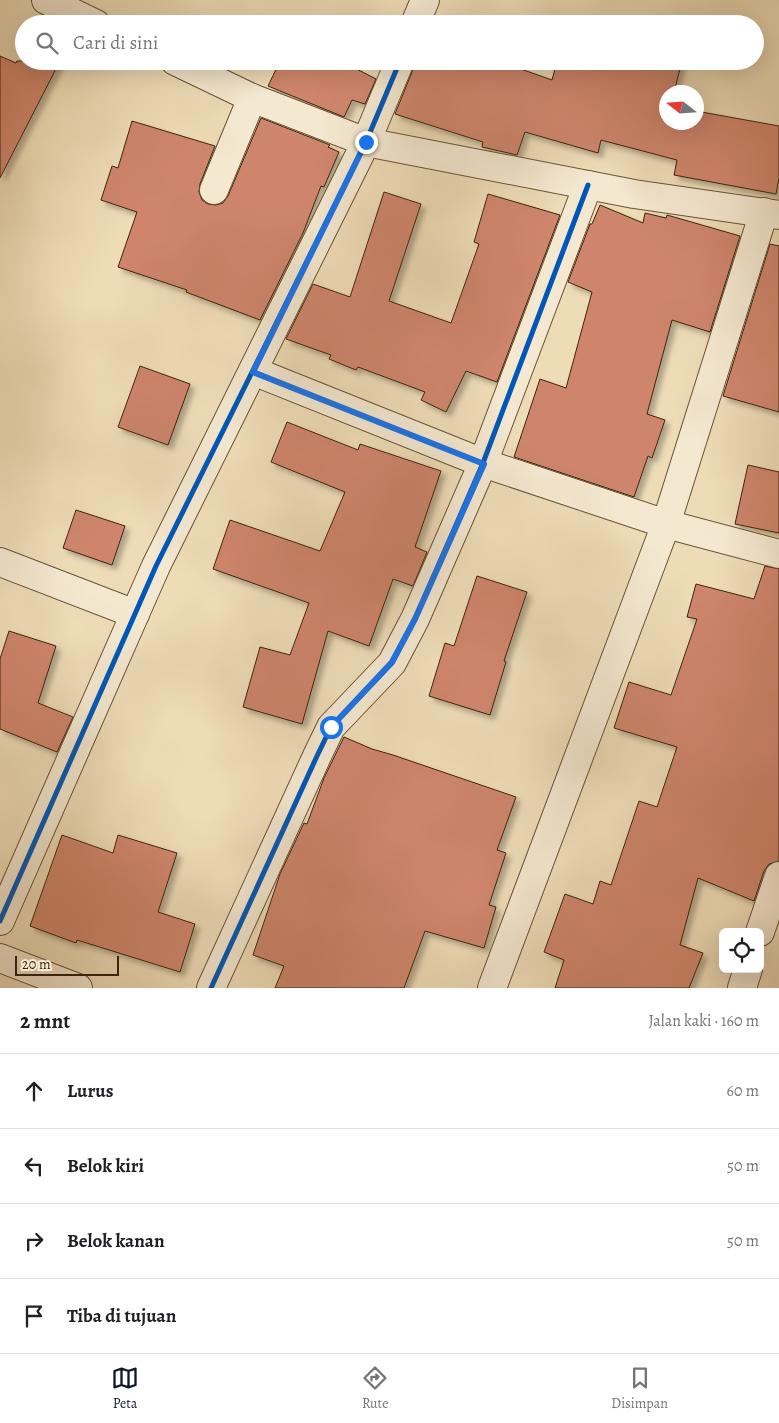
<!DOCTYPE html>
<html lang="id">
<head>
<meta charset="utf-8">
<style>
  :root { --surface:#fff; --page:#f6f6f6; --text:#202124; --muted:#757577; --line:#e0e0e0; --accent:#111827 }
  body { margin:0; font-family:Alegreya,serif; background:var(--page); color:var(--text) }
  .controls { position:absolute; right:15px; bottom:15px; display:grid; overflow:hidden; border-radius:8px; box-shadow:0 5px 20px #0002 }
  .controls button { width:45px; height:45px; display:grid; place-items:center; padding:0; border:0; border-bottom:1px solid var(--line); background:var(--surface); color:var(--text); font:25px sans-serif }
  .compass { position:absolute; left:659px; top:85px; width:45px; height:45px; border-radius:50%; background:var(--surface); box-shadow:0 5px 20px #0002; rotate:287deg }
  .scale { position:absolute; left:15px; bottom:12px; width:104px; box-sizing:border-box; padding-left:5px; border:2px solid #3c250d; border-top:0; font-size:14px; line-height:18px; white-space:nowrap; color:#3c250d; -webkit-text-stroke:4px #f4e8d0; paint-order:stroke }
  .stop { position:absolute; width:15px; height:15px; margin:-11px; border:4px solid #1a73e8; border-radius:50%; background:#fff }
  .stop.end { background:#1a73e8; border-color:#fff; box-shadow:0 1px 5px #0008 }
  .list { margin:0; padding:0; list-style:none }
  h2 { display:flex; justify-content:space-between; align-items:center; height:65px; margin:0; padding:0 20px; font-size:21px }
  h2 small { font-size:16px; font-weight:400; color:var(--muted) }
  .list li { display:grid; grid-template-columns:32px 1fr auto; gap:15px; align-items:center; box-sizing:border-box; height:75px; padding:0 20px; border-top:1px solid var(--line) }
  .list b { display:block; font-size:19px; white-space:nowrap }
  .list em { font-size:16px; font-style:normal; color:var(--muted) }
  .icon { flex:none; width:28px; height:28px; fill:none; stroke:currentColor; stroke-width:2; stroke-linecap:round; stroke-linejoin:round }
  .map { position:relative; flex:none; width:779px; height:988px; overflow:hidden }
  .search { position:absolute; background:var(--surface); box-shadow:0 5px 20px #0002; left:15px; right:15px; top:15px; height:55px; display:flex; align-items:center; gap:12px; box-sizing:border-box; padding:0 18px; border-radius:28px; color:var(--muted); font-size:19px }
  .sheet { height:365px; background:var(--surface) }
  nav { display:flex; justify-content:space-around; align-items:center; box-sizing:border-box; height:70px; border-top:1px solid var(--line); background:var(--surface); font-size:14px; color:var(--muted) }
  nav a { display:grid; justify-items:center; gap:2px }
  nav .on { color:var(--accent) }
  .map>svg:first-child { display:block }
  .building { fill:#ce856c; stroke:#3c250d; filter:url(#shadow) }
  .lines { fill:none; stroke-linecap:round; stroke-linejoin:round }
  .minor-casing { stroke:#685338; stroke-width:30 }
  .minor { stroke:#f4e8d0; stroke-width:28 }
  .cycleway-casing { stroke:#f4e8d0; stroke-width:8 }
  .cycleway { stroke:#0057b8; stroke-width:5 }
  .route { stroke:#1a73e8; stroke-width:6 }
</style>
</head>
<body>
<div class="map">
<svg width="779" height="988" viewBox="0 0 779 988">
  <defs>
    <filter id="shadow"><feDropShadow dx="4.5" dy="4.5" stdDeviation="2.5" flood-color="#0004"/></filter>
  </defs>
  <rect width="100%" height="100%" fill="#eedcb7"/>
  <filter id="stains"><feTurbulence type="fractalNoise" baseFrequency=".004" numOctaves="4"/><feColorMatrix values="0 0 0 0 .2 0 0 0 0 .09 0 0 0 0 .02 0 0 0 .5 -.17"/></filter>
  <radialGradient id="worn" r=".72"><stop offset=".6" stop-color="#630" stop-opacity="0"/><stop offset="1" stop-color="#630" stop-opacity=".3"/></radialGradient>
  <g class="building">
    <path d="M0,56L16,63L17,61H60L0,178Z"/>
    <path d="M280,61H341L376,79L365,104L352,100L344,117L268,86Z"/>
    <path d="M415,61H498L552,80L557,61H682L674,92H666V122H696V111L779,126V178L776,194L674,175L677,160L601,140L598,153L525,132L517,155L482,147L483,142L395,114L414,67Z"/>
    <path d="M261,118L330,145L328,147L339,152L324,187L321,186L303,233L260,320L186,292L187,290L118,267L137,212L101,200L112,166L118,168L132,121L215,146L200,184L199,192L202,200L208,204L216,205L223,203L228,196Z"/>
    <path d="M384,192L421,204L389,301L451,323L479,244L474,242L488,194L560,215L497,382L466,371L446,412L421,400L425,392L358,367L356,370L329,359L331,355L286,339L313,284L350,297Z"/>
    <path d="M600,205L643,223L645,213L666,218L667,215L740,236L710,332L672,320L647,414L665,420L652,458L648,456L634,497L514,457L540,379L566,388L592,292L568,282L590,224H592Z"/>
    <path d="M770,244L779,246V412L723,396Z"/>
    <path d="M140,366L190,384L168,445L118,427Z"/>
    <path d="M287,422L358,450L360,444L441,471L415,547L427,552L413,586L393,579L369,646L328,631L302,724L243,707L260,647L290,655L309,603L213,569L230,520L320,551L345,492L271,462Z"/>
    <path d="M748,465L779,472V533L735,524Z"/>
    <path d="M76,510L125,526L112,565L63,548Z"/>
    <path d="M765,566L779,569V861L769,864L764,871L754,901L698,878L680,945L703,953L689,988H555L564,960L544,952L565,894L593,904L600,881L611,885L639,801L657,807L677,747L614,728L629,682L671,695L697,619L687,617L696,584L754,599Z"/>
    <path d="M477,576L527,592L504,661L506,662L490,715L429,696L445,643L454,646Z"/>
    <path d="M9,631L56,646L38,703L73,717L57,752L0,729V659Z"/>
    <path d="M344,737L372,749L393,755L516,797L497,850L506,853L489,905L496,907L484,948L425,931L404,988H275L284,966L253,955L280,874L304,823L307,824L324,778Z"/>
    <path d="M62,835L113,853L118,835L177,853L158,912L195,924L180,972L77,940L76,943L30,926Z"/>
  </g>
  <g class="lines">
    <defs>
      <g id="minor">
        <path d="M46,0L96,24"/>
        <path d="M415,24L425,0"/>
        <path d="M175,61L252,98L366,142L634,194L779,215"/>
        <path d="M214,190L252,98"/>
        <path d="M253,371L483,463L666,524L779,554"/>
        <path d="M0,562L135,614"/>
        <path d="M0,921L156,566L366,142L400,61"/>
        <path d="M760,932L779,876"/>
        <path d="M0,958L78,988"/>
        <path d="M211,988L317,756L331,727L392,663L415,619L483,463L588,185"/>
        <path d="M492,988L666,524L764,212"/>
        <path d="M742,988L748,969"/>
      </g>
    </defs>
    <use href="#minor" class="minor-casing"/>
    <use href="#minor" class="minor"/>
    <defs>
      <g id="cycleway">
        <path d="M0,921L156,566L366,142L400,61"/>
        <path d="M211,988L317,756L331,727L392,663L415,619L483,463L588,185"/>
      </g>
    </defs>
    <use href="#cycleway" class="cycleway-casing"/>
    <use href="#cycleway" class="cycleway"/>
  </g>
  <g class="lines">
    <path class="route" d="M331,727L392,662L415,619L484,464L253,372L366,142"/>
  </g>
  <rect width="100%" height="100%" filter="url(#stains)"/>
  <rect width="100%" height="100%" fill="url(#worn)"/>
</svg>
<div class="controls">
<button><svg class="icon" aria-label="locate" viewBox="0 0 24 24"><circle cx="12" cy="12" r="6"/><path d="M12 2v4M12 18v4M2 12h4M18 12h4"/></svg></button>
</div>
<svg class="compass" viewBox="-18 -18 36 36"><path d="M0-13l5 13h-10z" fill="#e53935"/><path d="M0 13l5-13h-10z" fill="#757577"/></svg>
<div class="scale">20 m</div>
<div class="stop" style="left:331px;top:727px"></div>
<div class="stop end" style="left:366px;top:142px"></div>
<div class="search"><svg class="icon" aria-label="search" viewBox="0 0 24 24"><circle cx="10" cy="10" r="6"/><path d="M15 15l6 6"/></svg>Cari di sini</div>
</div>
<section class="sheet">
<h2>2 mnt<small>Jalan kaki · 160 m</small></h2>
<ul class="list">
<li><svg class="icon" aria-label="ahead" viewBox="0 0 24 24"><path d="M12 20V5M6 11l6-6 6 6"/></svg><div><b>Lurus</b></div><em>60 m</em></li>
<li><svg class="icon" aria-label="left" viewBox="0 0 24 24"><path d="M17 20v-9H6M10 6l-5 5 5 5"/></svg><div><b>Belok kiri</b></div><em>50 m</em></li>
<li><svg class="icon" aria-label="right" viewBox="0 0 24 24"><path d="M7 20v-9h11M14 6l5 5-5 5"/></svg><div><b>Belok kanan</b></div><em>50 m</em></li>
<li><svg class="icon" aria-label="arrive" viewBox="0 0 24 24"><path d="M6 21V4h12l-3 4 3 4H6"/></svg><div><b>Tiba di tujuan</b></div></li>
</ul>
</section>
<nav>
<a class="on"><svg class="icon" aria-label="map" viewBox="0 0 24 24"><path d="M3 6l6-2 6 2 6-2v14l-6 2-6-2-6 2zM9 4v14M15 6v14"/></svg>Peta</a>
<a><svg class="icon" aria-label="directions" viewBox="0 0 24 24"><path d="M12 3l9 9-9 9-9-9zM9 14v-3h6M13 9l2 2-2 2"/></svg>Rute</a>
<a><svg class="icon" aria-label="saved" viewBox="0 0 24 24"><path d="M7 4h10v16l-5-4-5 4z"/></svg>Disimpan</a>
</nav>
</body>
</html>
